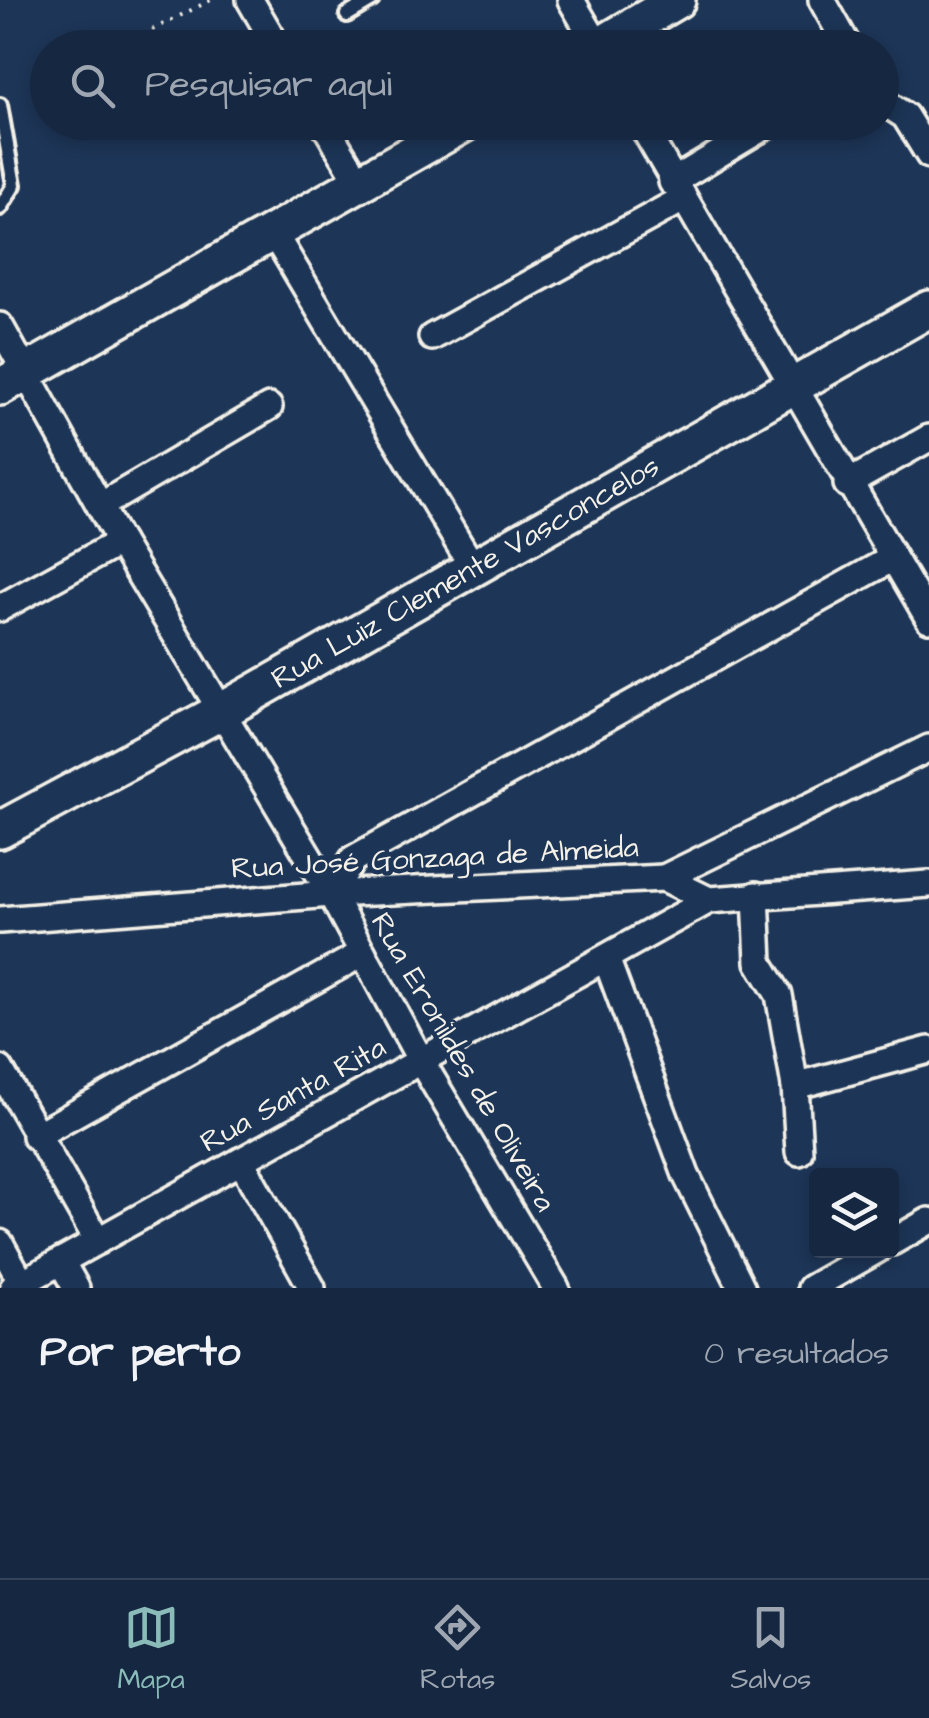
<!DOCTYPE html>
<html lang="pt">
<head>
<meta charset="utf-8">
<style>
  :root { --surface:#162841; --page:#23344c; --text:#f1f3f6; --muted:#9ea6b1; --line:#35445a; --accent:#8bbbb9 }
  body { margin:0; font-family:"Architects Daughter",sans-serif; background:var(--page); color:var(--text) }
  .controls { position:absolute; right:30px; bottom:30px; display:grid; overflow:hidden; border-radius:10px; box-shadow:0 5px 15px #0003 }
  .controls button { width:90px; height:90px; display:grid; place-items:center; padding:0; border:0; border-bottom:2px solid var(--line); background:var(--surface); color:var(--text); font:50px sans-serif }
  .list { margin:0; padding:0; list-style:none }
  h2 { display:flex; justify-content:space-between; align-items:center; height:130px; margin:0; padding:0 40px; font-size:42px }
  h2 small { font-size:32px; font-weight:400; color:var(--muted) }
  .icon { flex:none; width:55px; height:55px; fill:none; stroke:currentColor; stroke-width:2; stroke-linecap:round; stroke-linejoin:round }
  .map { position:relative; flex:none; width:929px; height:1288px; overflow:hidden }
  .search { position:absolute; background:var(--surface); box-shadow:0 5px 15px #0003; left:30px; right:30px; top:30px; height:110px; display:flex; align-items:center; gap:25px; box-sizing:border-box; padding:0 35px; border-radius:55px; color:var(--muted); font-size:38px }
  .sheet { height:290px; background:var(--surface) }
  nav { display:flex; justify-content:space-around; align-items:center; box-sizing:border-box; height:140px; border-top:2px solid var(--line); background:var(--surface); font-size:28px; color:var(--muted) }
  nav a { display:grid; justify-items:center; gap:5px }
  nav .on { color:var(--accent) }
  .map>svg:first-child { display:block }
  .lines { fill:none; stroke-linecap:round; stroke-linejoin:round }
  .lane-casing { stroke:#f4f1e8; stroke-width:20 }
  .street-casing { stroke:#f4f1e8; stroke-width:32 }
  .secondary-casing { stroke:#f4f1e8; stroke-width:42 }
  .path { stroke:#f4f1e8; stroke-width:4; stroke-dasharray:2.5 8; stroke-linecap:butt }
  .lane { stroke:#1d3557; stroke-width:12 }
  .street { stroke:#1d3557; stroke-width:25 }
  .secondary { stroke:#1d3557; stroke-width:35 }
  .labels { text-anchor:middle; dominant-baseline:central; stroke-width:9; stroke-linejoin:round; paint-order:stroke }
  .street-label { font-size:30px; fill:#f4f1e8; stroke:#1d3557 }
</style>
</head>
<body>
<div class="map">
<svg width="929" height="1288" viewBox="0 0 929 1288">
  <rect width="100%" height="100%" fill="#1d3557"/>
  <filter id="ink" filterUnits="userSpaceOnUse"><feTurbulence type="fractalNoise" baseFrequency=".01" numOctaves="2"/><feDisplacementMap in="SourceGraphic" scale="20" xChannelSelector="R" yChannelSelector="G"/><feConvolveMatrix kernelMatrix="1 2 1 2 8 2 1 2 1" color-interpolation-filters="sRGB"/></filter>
  <g filter="url(#ink)">
    <g class="lines">
      <defs>
        <g id="lane">
          <path d="M347,15L372,0"/>
          <path d="M0,105L14,185L0,208"/>
        </g>
        <g id="street">
          <path d="M250,0L278,48"/>
          <path d="M571,0L599,48"/>
          <path d="M822,0L849,48"/>
          <path d="M882,101L905,116L929,155"/>
          <path d="M323,122L361,185"/>
          <path d="M640,122L929,619"/>
          <path d="M672,182L772,122"/>
          <path d="M274,234L474,569"/>
          <path d="M0,326L120,542L331,894L421,1061L556,1288"/>
          <path d="M432,337L683,199"/>
          <path d="M847,484L929,438"/>
          <path d="M100,506L269,407"/>
          <path d="M0,608L120,542"/>
          <path d="M664,878L929,748"/>
          <path d="M331,894L353,859L893,558"/>
          <path d="M756,895L759,962L779,995L795,1086L799,1152"/>
          <path d="M0,920L331,894L664,878L709,900L929,884"/>
          <path d="M606,958L686,1175L742,1288"/>
          <path d="M0,1069L98,1241"/>
          <path d="M795,1086L929,1050"/>
          <path d="M35,1136L363,953"/>
          <path d="M241,1161L312,1288"/>
          <path d="M892,1242L929,1221"/>
          <path d="M0,1243L22,1283"/>
          <path d="M61,1261L76,1288"/>
          <path d="M13,1288L709,900"/>
          <path d="M811,1288L877,1250"/>
        </g>
        <g id="secondary">
          <path d="M596,48L677,0"/>
          <path d="M0,387L467,122"/>
          <path id="s1" d="M0,830L222,711L929,309"/>
        </g>
      </defs>
      <use href="#lane" class="lane-casing"/>
      <use href="#street" class="street-casing"/>
      <use href="#secondary" class="secondary-casing"/>
      <path class="path" d="M152,30L211,0"/>
      <use href="#lane" class="lane"/>
      <use href="#street" class="street"/>
      <use href="#secondary" class="secondary"/>
    </g>
  </g>
  <g class="labels">
    <g class="street-label">
      <text stroke="none"><textPath href="#s1" startOffset="532">Rua Luiz Clemente Vasconcelos</textPath></text>
      <text transform="translate(435 858) rotate(-3)">Rua José Gonzaga de Almeida</text>
      <text transform="translate(463 1062) rotate(60)">Rua Eronildes de Oliveira</text>
      <text transform="translate(293 1095) rotate(-29)">Rua Santa Rita</text>
    </g>
  </g>
</svg>
<div class="controls">
<button><svg class="icon" aria-label="layers" viewBox="0 0 24 24"><path d="M12 4l9 5-9 5-9-5zM3 14l9 5 9-5"/></svg></button>
</div>
<div class="search"><svg class="icon" aria-label="search" viewBox="0 0 24 24"><circle cx="10" cy="10" r="6"/><path d="M15 15l6 6"/></svg>Pesquisar aqui</div>
</div>
<section class="sheet">
<h2>Por perto<small>0 resultados</small></h2>
<ul class="list">
</ul>
</section>
<nav>
<a class="on"><svg class="icon" aria-label="map" viewBox="0 0 24 24"><path d="M3 6l6-2 6 2 6-2v14l-6 2-6-2-6 2zM9 4v14M15 6v14"/></svg>Mapa</a>
<a><svg class="icon" aria-label="directions" viewBox="0 0 24 24"><path d="M12 3l9 9-9 9-9-9zM9 14v-3h6M13 9l2 2-2 2"/></svg>Rotas</a>
<a><svg class="icon" aria-label="saved" viewBox="0 0 24 24"><path d="M7 4h10v16l-5-4-5 4z"/></svg>Salvos</a>
</nav>
</body>
</html>
